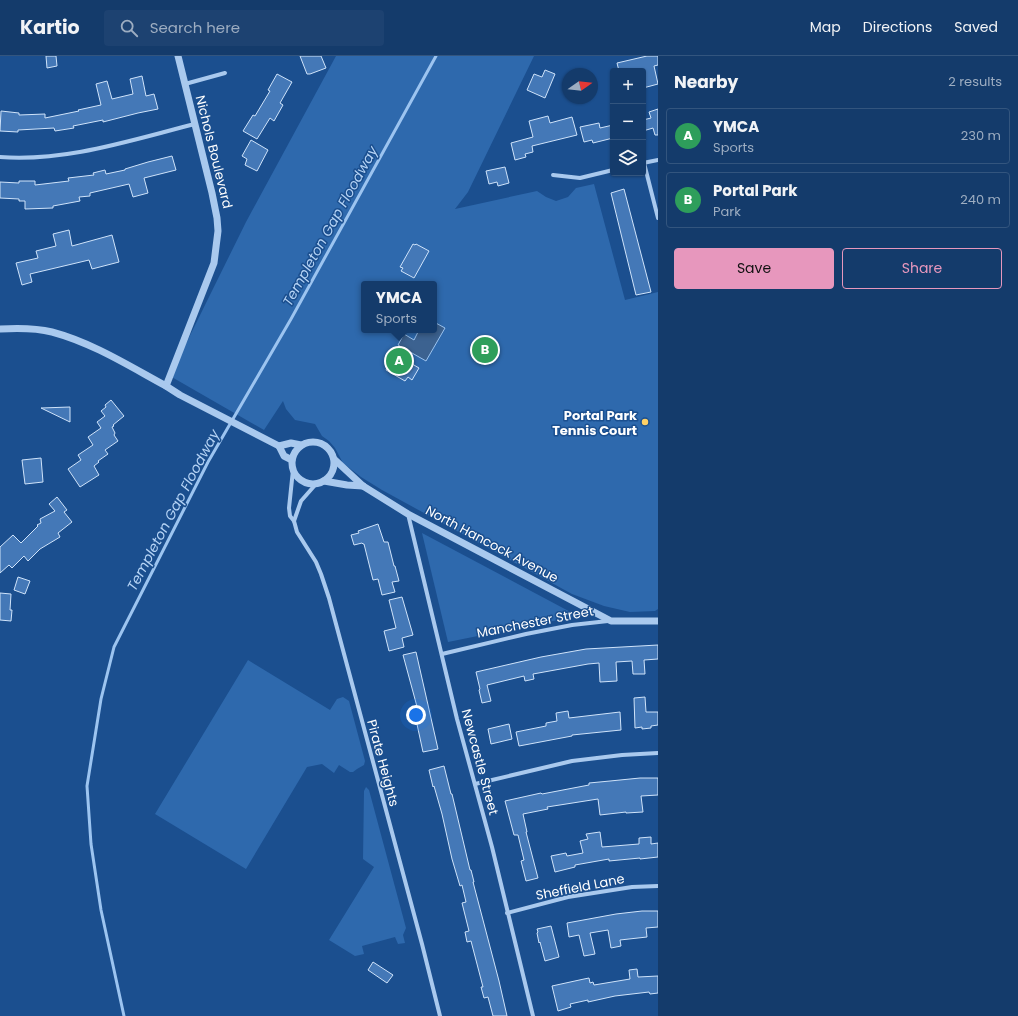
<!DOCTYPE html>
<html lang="en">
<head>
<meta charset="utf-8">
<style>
  :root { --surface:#143b6b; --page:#1d4271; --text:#f1f3f6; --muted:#9dadc1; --line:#33557e; --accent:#e797bd }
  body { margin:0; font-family:Poppins,sans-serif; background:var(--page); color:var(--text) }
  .controls { position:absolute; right:12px; top:12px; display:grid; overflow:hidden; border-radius:4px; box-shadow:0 1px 3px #0004 }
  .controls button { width:36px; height:36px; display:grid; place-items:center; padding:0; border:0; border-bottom:1px solid var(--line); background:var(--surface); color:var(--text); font:20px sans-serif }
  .compass { position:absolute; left:562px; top:12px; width:36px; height:36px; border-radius:50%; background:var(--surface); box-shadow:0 1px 3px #0004; rotate:76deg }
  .you { position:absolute; left:416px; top:659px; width:14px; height:14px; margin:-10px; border:3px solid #fff; border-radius:50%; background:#1a73e8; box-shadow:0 0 0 6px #1a73e833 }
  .badge { display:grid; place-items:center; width:26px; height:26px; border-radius:50%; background:var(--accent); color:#fff; font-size:13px; font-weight:700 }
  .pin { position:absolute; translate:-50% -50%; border:2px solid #fff; box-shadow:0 1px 4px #0006 }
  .popup { position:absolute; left:361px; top:225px; width:76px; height:52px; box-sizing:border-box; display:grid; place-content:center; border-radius:4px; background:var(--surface); filter:drop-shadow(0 1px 3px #0005); font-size:13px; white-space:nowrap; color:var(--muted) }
  .popup b { font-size:15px; color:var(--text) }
  .popup::after { content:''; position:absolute; left:50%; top:100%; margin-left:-8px; border:8px solid transparent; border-top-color:var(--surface) }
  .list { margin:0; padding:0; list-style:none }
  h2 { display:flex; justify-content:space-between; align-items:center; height:52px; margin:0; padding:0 16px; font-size:17px }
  h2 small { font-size:13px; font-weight:400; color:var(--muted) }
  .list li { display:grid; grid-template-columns:26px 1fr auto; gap:12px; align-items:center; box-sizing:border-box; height:56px; margin:0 8px 8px; padding:0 8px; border:1px solid var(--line); border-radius:4px }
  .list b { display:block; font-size:15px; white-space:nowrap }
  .list p { margin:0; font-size:13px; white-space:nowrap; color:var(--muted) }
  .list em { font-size:13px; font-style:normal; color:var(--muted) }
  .actions { display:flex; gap:8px; padding:12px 16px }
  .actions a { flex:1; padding:9px 0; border:1px solid var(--accent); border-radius:4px; text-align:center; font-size:14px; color:var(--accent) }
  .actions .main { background:var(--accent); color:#111 }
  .icon { flex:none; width:22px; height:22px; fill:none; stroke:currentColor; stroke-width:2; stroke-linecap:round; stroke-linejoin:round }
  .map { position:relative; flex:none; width:658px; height:960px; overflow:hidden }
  header { display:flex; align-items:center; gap:24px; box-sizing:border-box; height:56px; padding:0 20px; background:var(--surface); border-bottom:1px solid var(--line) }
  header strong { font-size:19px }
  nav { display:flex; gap:22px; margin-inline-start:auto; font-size:14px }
  .search { width:280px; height:36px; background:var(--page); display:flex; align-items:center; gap:10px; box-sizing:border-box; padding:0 14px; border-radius:4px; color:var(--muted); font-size:15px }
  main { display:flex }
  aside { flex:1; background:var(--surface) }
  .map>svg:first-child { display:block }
  .green { fill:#2e69ad; fill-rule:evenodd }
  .water { fill:#3c6290; stroke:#9cc4f0 }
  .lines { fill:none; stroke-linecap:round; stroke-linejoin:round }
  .stream { stroke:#9cc4f0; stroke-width:3 }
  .building { fill:#4478b7; stroke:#cfe3fa }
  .minor { stroke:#a9c9ee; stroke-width:4 }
  .tertiary { stroke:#a9c9ee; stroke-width:7 }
  .poi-dot { fill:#ffd166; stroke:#1b4f8f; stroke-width:1.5 }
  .labels { text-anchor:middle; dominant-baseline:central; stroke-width:3; stroke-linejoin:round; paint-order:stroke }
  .street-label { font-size:13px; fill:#fff; stroke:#1b4f8f }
  .poi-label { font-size:13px; font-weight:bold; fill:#fff; stroke:#1b4f8f; text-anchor:end }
  .water-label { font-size:14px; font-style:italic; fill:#b5d3f5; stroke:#1b4f8f }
</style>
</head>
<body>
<header>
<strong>Kartio</strong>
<div class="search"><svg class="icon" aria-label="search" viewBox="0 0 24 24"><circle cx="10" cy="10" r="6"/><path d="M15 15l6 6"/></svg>Search here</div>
<nav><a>Map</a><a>Directions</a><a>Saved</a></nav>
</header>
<main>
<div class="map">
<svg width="658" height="960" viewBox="0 0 658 960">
  <rect width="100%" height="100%" fill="#1b4f8f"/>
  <g class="green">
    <path d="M336,0H534L468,136L455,153L537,135L546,141L556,145L568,141L576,132L594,128L625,244L658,236V553L655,555L630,556L604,550L572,538L382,434L361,421L343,407L335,392L329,385L322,380L315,368L295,364L286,353L283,345L264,374L170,320L246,166ZM364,228H434V274H364Z"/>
    <path d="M422,477L578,560L448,586Z"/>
    <path d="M248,604L330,654L337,643L343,641L349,645L365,705L364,709L357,713L353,716H350L339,709L334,717L322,708L307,711L246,813L155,758Z"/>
    <path d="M366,731L369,734L406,872L403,879L405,887L398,888L395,881L362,890L364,898L355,900L329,884L374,811L363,803L364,735Z"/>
  </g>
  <path class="water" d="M434,266L445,272L426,305L398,289L404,278L414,284L419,274H434Z"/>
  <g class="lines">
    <path class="stream" d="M124,960L101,854L91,788L87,730L101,643L114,591L208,406L291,263L436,0"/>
  </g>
  <g class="building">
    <path d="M46,0H56L57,10L47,12Z"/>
    <path d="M300,0H321L326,12L310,18H307Z"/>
    <path d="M647,0H658V9L654,10L658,28L643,32V15H619L617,7Z"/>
    <path d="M545,14L555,18L545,42L527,34L534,18L542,21Z"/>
    <path d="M277,18L292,26L280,47L283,49L274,65L270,62L257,83L243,75L253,59L255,60L270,35L268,34Z"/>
    <path d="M142,20L146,40L154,38L158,53L138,57L103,66V64L73,70L74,72L55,75L54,72L18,74V76L0,75L1,55L19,57V59L45,58V62L79,55L78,54L101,49L96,28L107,25L112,43L133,38L130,23Z"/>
    <path d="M658,53V79H655L653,72L643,75V64L651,62L649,56Z"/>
    <path d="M548,60L550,67L572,61L577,79L532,90L533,96L525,98L526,101L515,104L511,87L533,81L529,65Z"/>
    <path d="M599,67L600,72L613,69V82L593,87L592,84L584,86L580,71Z"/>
    <path d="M251,84L268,94L257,115L245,109L247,103L242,100Z"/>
    <path d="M172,100L176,114L144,122L148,137L133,141L129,128L90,137V140L79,141L80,145L53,150V152L25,153V145H19V143L0,142V126L19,127V125H35V129L69,125L68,122L94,119L93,117L105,114L106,118L125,114V113L148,106Z"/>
    <path d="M505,111L509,127L498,130L497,126L489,128L486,115Z"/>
    <path d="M624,133L651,236L636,239L611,137Z"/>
    <path d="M69,174L72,190L112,179L119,206L92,213L89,204L30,218L32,226L22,229L16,207L38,202L36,195L56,190L53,178Z"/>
    <path d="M413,188L415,189L416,188L429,195L414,222L401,215L403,212L400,211Z"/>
    <path d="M395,298L419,312L412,324L408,321L405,325L386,314Z"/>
    <path d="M111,344L124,360L113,369L114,370L112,371L115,377L114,379L118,385L105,394L108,398L98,405L99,406L94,410L99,419L80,431L68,413L81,404L78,399L93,389L88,381L101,372L97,366L105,360L101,355L106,351L105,349Z"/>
    <path d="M70,351V366L41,352Z"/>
    <path d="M41,402L43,426L25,428L22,404Z"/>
    <path d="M57,441L67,454L64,456L72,466L58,477L60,481L40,493L28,505L24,500L12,512L9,509L0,517V491L13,479L21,487L38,470L37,469L41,467L40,463L55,455L49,448Z"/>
    <path d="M378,468L384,486H388L394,510H395L399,525L392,526L395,536L382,539L378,523L373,524L364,488H363L362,487L354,489L351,479L359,477L358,475Z"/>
    <path d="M18,521L30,525L25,538L14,534Z"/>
    <path d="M0,537L11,538L10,554H12L11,565L0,564Z"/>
    <path d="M402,541L413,579L402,582L404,591L389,595L384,575L396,572L389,544Z"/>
    <path d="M658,589V603L644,604L645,618H633L632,605L616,606L617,625L600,626L599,607L588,608L533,618L534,623L525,625L524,620L487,629L491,645L482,647L479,634L480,633L476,616L541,601L586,593Z"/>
    <path d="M416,596L438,693L423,696L415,659L419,658L403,599Z"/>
    <path d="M645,641L646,656H658V669L651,670V672L642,673V671L635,672L634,642Z"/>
    <path d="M568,655L569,662L620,656L621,674L572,679V680L519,690L516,676L546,670V667L557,665L556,657Z"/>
    <path d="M509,668L512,683L491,688L488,673Z"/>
    <path d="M444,710L451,738H452L470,814H471L474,826H473L499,925L507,960H493L488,941L484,942L481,931H483L471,885L467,886L465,876L469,875L462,847L466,846L462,829L460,830L452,803L442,758L434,730L433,731L429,714Z"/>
    <path d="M640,722H658V739L641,740L643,756L626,757V756L600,759L598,743L547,751L548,753L523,758L527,776H526L538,822L526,825L521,805L524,804L518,779H514L505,745L541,737L542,738L589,729V727L610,725Z"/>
    <path d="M600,776L602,791L639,788V782L651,781V788L658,787V801L640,803V802L609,805V803L575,809V811L555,816L551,800L566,797L567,800L583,797L580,785L588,783L586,778Z"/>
    <path d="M642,855H658V871L646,872L647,881L620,884L621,890L611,892L608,874L590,877L595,898L584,900L579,879L569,881L567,867L616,858Z"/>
    <path d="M551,870L559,901L545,905L540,886L539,887L537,877L538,876L537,873Z"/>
    <path d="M373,906L393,919L387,927L368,914Z"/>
    <path d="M637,913L638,921L658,920V937L650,938L649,936L615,940L588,946V944L570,948L571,951L558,955L552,930L584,923L589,922L590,927L593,926L594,929L630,923L629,914Z"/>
  </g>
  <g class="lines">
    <g class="minor">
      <path d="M185,28L225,17"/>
      <path d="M0,101C66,106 131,84 195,68"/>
      <path d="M643,107L658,104"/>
      <path d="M644,107L658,162"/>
      <path d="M553,119L580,122L613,114"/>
      <path d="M293,414L289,452L290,460L294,465L297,476L316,506L321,518L329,542L422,888L440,960"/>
      <path d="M408,458L457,663L492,791L533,960"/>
      <path d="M294,465L301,445L316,428"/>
      <path d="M442,598L526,578L572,569L608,565"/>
      <path d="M475,728L572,705L622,699L658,697"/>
      <path d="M507,857L568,841L632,831L658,830"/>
    </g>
    <g class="tertiary">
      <path d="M0,273C17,272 36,272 52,276C93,287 129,310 166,330L214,207L218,175L217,162L212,137L178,0"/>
      <path d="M166,330L180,339L279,390L284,400L292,404"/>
      <circle cx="313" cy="407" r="21"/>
      <path d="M279,390L291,387L301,389"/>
      <path d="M334,403L363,430L408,458L611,565H658"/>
      <path d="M324,425L347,429L363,430"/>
    </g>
  </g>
  <circle class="poi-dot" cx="645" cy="366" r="4"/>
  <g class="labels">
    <g class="street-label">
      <text transform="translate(214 96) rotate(76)">Nichols Boulevard</text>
      <text transform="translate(492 488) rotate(28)">North Hancock Avenue</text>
      <text transform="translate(535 566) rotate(-11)">Manchester Street</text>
      <text transform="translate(480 706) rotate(75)">Newcastle Street</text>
      <text transform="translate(383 707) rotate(75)">Pirate Heights</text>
      <text transform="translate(580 831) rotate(-11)">Sheffield Lane</text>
    </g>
    <g class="poi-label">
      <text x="637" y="359">Portal Park<tspan x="637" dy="15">Tennis Court</tspan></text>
    </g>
    <g class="water-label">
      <text transform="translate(330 170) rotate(-61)">Templeton Gap Floodway</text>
      <text transform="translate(173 454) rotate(-62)">Templeton Gap Floodway</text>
    </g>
  </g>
</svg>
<div class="controls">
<button>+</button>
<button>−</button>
<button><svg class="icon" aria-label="layers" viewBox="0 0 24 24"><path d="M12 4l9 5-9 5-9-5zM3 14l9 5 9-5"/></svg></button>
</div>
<svg class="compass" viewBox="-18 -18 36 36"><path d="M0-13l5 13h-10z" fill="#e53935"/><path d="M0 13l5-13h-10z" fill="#9dadc1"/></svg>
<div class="you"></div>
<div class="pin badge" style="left:399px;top:305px;background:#2e9e5b">A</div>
<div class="popup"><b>YMCA</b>Sports</div>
<div class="pin badge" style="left:485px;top:294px;background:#2e9e5b">B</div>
</div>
<aside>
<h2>Nearby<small>2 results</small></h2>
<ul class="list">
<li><span class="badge" style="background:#2e9e5b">A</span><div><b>YMCA</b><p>Sports</p></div><em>230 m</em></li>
<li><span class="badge" style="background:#2e9e5b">B</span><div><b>Portal Park</b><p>Park</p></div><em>240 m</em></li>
</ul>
<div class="actions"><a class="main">Save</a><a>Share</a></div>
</aside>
</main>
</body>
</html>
